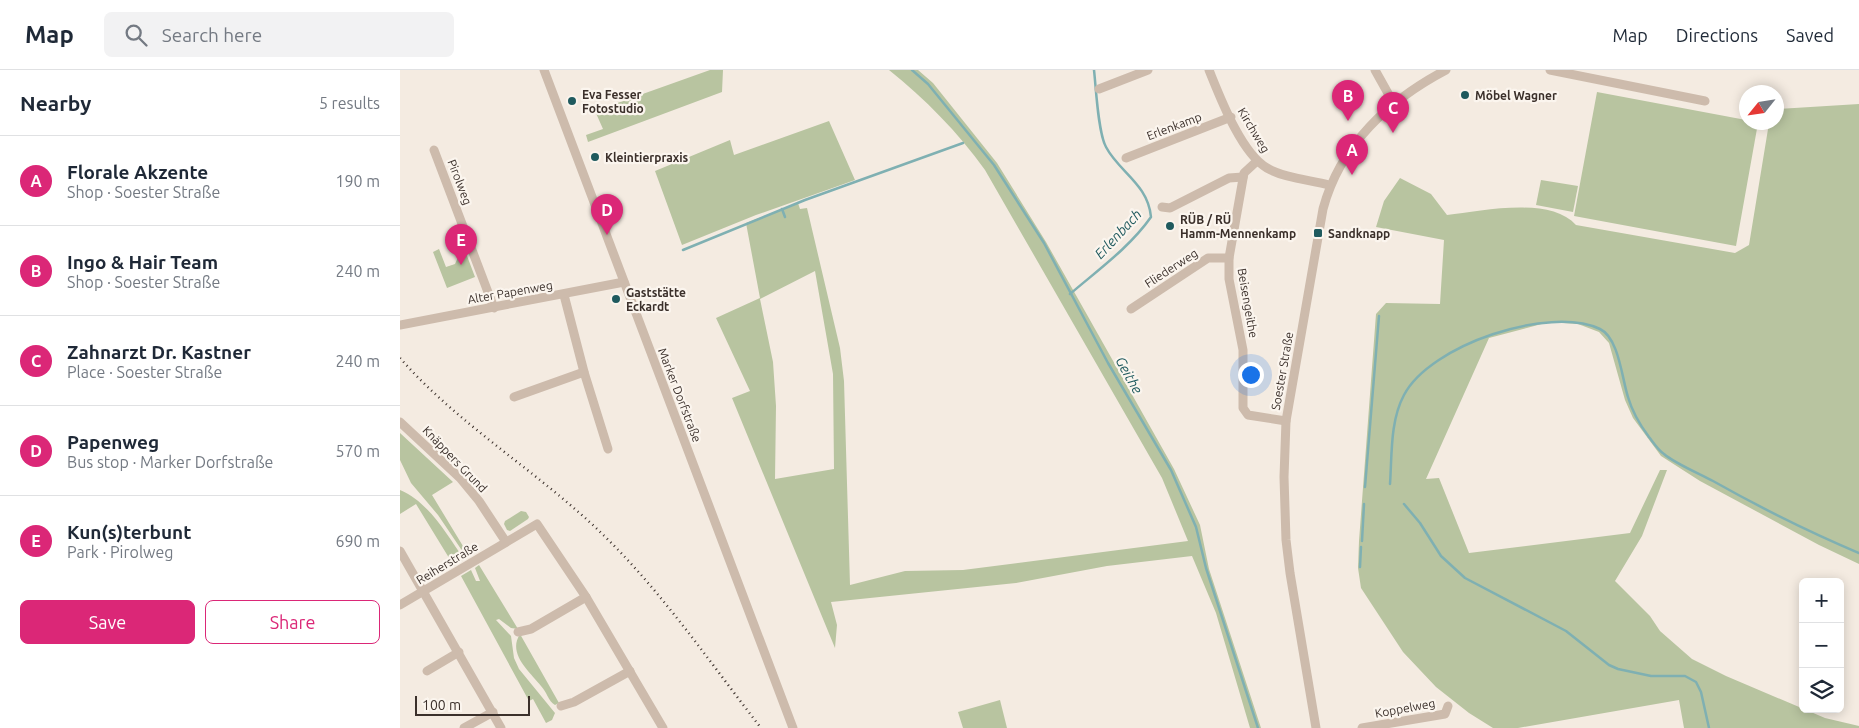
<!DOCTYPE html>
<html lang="en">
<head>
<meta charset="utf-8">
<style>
  :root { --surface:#fff; --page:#f2f2f3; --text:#1f2937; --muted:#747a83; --line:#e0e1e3; --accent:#db2777 }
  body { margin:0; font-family:Ubuntu,sans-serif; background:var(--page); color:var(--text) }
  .controls { position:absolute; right:15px; bottom:15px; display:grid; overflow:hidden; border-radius:8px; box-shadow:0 2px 12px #0003 }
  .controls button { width:45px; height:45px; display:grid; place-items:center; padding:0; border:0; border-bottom:1px solid var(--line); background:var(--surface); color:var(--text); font:25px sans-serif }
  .compass { position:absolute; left:1339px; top:15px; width:45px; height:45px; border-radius:50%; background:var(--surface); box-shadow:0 2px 12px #0003; rotate:240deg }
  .scale { position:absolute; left:15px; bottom:12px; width:115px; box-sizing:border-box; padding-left:5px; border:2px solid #3b302b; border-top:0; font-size:14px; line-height:18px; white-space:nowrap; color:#3b302b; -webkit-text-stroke:4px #fbf5ee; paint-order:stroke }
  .you { position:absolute; left:850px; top:304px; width:18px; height:18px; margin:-12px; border:4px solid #fff; border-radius:50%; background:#1a73e8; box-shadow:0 0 0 8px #1a73e833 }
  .badge { display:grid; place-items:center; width:32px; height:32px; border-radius:50%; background:var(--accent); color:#fff; font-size:16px; font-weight:700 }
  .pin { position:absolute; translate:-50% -41px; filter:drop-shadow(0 1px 2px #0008) }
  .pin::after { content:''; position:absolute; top:26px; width:18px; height:15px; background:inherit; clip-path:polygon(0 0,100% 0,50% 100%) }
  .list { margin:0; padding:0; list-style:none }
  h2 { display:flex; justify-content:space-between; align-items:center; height:65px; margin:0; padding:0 20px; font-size:21px }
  h2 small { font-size:16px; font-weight:400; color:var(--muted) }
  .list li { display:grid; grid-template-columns:32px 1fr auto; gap:15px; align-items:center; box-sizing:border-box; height:90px; padding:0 20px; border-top:1px solid var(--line) }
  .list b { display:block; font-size:19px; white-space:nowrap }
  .list p { margin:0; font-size:16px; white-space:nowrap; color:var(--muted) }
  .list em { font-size:16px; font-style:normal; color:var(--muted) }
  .actions { display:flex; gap:10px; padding:15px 20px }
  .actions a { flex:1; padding:11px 0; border:1px solid var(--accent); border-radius:8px; text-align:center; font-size:18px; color:var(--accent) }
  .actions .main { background:var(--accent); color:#fff }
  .icon { flex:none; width:28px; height:28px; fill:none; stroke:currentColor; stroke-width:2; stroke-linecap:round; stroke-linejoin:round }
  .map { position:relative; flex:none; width:1459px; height:658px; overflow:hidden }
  header { display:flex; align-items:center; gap:30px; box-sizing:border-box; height:70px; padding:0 25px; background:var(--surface); border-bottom:1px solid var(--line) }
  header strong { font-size:24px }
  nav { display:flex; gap:28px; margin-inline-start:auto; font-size:18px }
  .search { width:350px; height:45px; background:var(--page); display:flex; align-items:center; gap:12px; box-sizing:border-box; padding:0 18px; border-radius:8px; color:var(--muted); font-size:19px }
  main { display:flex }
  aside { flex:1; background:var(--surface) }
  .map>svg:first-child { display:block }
  .green { fill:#b8c4a0; fill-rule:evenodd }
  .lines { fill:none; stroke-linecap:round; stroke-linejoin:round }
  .stream { stroke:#7fb0b2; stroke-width:2.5 }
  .minor { stroke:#cdbbac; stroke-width:9 }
  .rail { stroke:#3b302b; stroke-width:2.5; stroke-dasharray:1 4; stroke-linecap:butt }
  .poi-dot { fill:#1f5a5e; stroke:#fbf5ee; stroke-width:2 }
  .labels { text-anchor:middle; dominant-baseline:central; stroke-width:4.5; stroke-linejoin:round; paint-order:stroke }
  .poi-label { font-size:12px; font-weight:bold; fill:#3b302b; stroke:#fbf5ee; text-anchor:start }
  .street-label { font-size:12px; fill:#3b302b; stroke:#fbf5ee }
  .water-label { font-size:14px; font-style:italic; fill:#1f5a5e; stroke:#fbf5ee }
</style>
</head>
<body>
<header>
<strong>Map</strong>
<div class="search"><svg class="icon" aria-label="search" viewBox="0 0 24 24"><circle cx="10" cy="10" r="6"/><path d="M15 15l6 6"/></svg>Search here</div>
<nav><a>Map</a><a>Directions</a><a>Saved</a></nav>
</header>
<main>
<aside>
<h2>Nearby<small>5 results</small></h2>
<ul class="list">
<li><span class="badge">A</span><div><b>Florale Akzente</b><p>Shop · Soester Straße</p></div><em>190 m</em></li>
<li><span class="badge">B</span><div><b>Ingo &amp; Hair Team</b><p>Shop · Soester Straße</p></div><em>240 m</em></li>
<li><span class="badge">C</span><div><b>Zahnarzt Dr. Kastner</b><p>Place · Soester Straße</p></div><em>240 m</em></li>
<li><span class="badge">D</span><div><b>Papenweg</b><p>Bus stop · Marker Dorfstraße</p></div><em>570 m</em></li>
<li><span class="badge">E</span><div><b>Kun(s)terbunt</b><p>Park · Pirolweg</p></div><em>690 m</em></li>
</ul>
<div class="actions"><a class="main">Save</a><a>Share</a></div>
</aside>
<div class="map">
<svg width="1459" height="658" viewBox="0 0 1459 658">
  <rect width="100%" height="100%" fill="#f4ebe1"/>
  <g class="green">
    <path d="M310,0H323L322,22L188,72L186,65L203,59L195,41Z"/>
    <path d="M489,0H518L533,13L597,93L646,172L774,399L800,455L809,499L861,658H850L816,543L792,486L707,496L616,513L431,532L437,555L435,578L332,328L350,321L316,248L360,228L346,153L398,133L400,139L407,138L440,278L444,311L450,515L505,501L563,500L788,471L762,408L585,100C558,62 525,29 489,0ZM415,201L433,304L434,399L375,409L376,336L373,292L360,229Z"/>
    <path d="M1197,22L1346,50V52L1358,53L1336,176L1174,146Z"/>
    <path d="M1459,34V494L1419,475L1300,411L1261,386L1233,348L1225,330L1209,273L1199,262L1178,254L1149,252L1089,268L1026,409L1039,408L1069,483L1230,463L1260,400H1267L1242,466L1215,511L1250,546L1260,561L1292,589L1326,606L1425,648L1459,656V658H1284L1279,630L1118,658H1093L1069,643L1036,617L1003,582L961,518L958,498L959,471L976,244L986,233L1040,234L1044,170L976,157L984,131L1000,108L1031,124L1047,145C1082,141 1150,126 1176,155L1335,183L1349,175L1369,53L1376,52L1377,39Z"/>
    <path d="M429,51L455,110L356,145L282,175L255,101L330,70L334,85Z"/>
    <path d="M1141,110L1178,116L1173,142L1136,135Z"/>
    <path d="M61,170L75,207L47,218L33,182L39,179L46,197L55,194L60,183L57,172Z"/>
    <path d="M0,363L53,412L32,425L69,486L67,488L38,445L11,413L0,390Z"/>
    <path d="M0,420C29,432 47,465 64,489L54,496L16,434L0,444Z"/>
    <path d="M121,441L126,442L129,447L128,449L110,461L107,460L104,454L105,451Z"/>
    <path d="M79,495L118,559L111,558L99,549L96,550L111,566L114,588L119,599L155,643L152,650L146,653L133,629L129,631L61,506L71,500L76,511H80L75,498Z"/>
    <path d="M120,564L159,633L155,635C148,631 147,622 141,616C130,602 107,584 120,564Z"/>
    <path d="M600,630L607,658H563L558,642Z"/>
  </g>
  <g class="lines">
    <g class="stream">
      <path d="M512,0L528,14L594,95L644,173L708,293L771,400L796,457L806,498L858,658"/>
      <path d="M382,139L385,147"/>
      <path d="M283,180L405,130L563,73"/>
      <path d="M670,224C698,200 730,177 751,147C748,114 719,102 706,77C698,63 696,17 694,0"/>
      <path d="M990,414C992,385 990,351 1004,325C1030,275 1149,235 1200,259C1219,268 1222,309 1228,327C1232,341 1240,355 1249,367C1253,372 1258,380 1264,384C1274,393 1300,404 1313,411C1361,438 1409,462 1459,483"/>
      <path d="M965,417L979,246"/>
      <path d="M1004,434L1020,453L1041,486L1065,508L1166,561L1209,595L1218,599L1251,606H1285L1296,612L1301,622L1309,658"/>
      <path d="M962,471L964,434"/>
      <path d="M960,497L961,477"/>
    </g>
    <g class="minor">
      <path d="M144,0L393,658"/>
      <path d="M809,0C820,27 841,83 867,98C884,108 910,110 929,115"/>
      <path d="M975,0L994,34"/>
      <path d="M1150,0L1305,31"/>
      <path d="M699,19L748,0"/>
      <path d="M34,80L94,238"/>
      <path d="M726,88L831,47"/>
      <path d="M857,91L844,103L829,188V209L843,280V338L848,345L886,351"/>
      <path d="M762,137L770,138L829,108L843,107"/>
      <path d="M164,225L184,302L208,379"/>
      <path d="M731,239L808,188H829"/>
      <path d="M0,255L224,212"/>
      <path d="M114,327L184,302"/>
      <path d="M0,352L60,408L79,431L106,472"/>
      <path d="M0,481L101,658"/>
      <path d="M0,535L137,454L186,527L263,658"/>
      <path d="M118,562L131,559L186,527"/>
      <path d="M27,601L59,582"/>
      <path d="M161,636L174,632L230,601"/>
      <path d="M64,658L93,642"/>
      <path d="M916,658L890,503L886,470L884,407L886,351L923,139C940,75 989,30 1046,0"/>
      <path d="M962,658L1045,644L1048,636"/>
    </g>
    <path class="rail" d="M0,288C57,353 132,398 195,457C258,516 308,590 361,658"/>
  </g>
  <g class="poi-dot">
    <circle cx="1065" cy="25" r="5"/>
    <circle cx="172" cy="31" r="5"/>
    <circle cx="195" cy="87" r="5"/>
    <circle cx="770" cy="156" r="5"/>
    <rect x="913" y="158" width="10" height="10" rx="2.5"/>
    <circle cx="216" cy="229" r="5"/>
  </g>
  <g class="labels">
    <g class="poi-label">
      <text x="182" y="24">Eva Fesser<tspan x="182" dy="14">Fotostudio</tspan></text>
      <text x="1075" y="25">Möbel Wagner</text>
      <text x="205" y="87">Kleintierpraxis</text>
      <text x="780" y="149">RÜB / RÜ<tspan x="780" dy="14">Hamm-Mennenkamp</tspan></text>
      <text x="928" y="163">Sandknapp</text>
      <text x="226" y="222">Gaststätte<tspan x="226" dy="14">Eckardt</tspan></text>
    </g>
    <g class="street-label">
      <text transform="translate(774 56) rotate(-21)">Erlenkamp</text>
      <text transform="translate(854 60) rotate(59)">Kirchweg</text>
      <text transform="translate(60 112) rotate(69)">Pirolweg</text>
      <text transform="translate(771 198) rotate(-33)">Fliederweg</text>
      <text transform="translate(110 222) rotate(-10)">Alter Papenweg</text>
      <text transform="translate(848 233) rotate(80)">Beisengeithe</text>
      <text transform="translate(882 301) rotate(-80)">Soester Straße</text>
      <text transform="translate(280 325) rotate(69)">Marker Dorfstraße</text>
      <text transform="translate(55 389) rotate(46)">Knäppers Grund</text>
      <text transform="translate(47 493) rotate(-31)">Reiherstraße</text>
      <text transform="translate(1005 638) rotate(-10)">Koppelweg</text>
    </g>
    <g class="water-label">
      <text transform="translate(718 164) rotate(-47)">Erlenbach</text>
      <text transform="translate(729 305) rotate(61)">Geithe</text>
    </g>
  </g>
</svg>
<div class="controls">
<button>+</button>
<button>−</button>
<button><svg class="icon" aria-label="layers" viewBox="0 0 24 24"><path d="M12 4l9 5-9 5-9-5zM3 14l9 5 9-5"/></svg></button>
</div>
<svg class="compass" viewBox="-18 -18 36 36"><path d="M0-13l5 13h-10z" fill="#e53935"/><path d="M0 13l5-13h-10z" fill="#747a83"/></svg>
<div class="scale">100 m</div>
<div class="you"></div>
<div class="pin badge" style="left:952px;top:105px">A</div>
<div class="pin badge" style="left:948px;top:51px">B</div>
<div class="pin badge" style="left:993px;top:63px">C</div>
<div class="pin badge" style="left:207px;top:165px">D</div>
<div class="pin badge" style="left:61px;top:195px">E</div>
</div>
</main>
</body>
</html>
